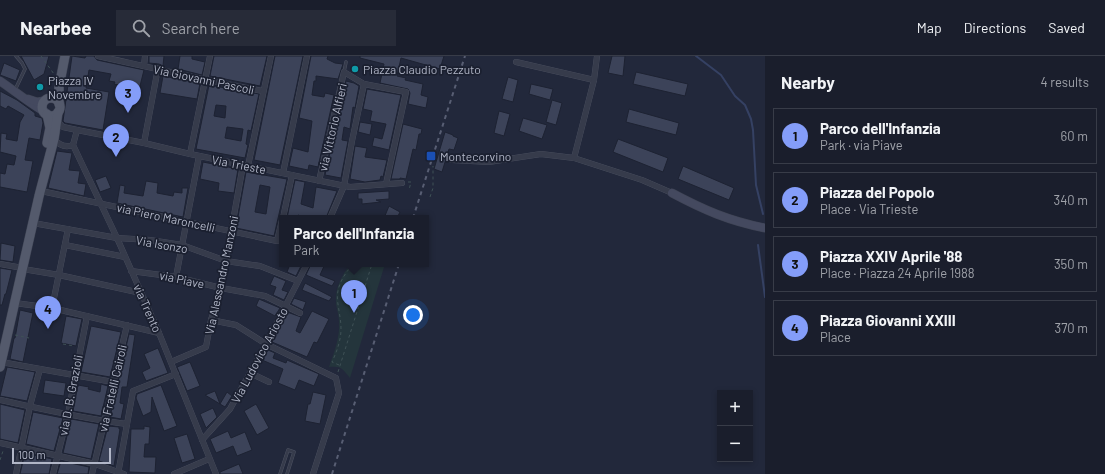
<!DOCTYPE html>
<html lang="en">
<head>
<meta charset="utf-8">
<style>
  :root { --surface:#1a1e2c; --page:#272b38; --text:#f1f3f6; --muted:#9fa2a9; --line:#383c48; --accent:#849df9 }
  body { margin:0; font-family:Barlow,sans-serif; background:var(--page); color:var(--text) }
  .controls { position:absolute; right:12px; bottom:12px; display:grid; overflow:hidden; border-radius:0px; box-shadow:0 2px 6px #0003 }
  .controls button { width:36px; height:36px; display:grid; place-items:center; padding:0; border:0; border-bottom:1px solid var(--line); background:var(--surface); color:var(--text); font:20px sans-serif }
  .scale { position:absolute; left:12px; bottom:10px; width:99px; box-sizing:border-box; padding-left:4px; border:2px solid #b1b6c7; border-top:0; font-size:11px; line-height:14px; white-space:nowrap; color:#b1b6c7; -webkit-text-stroke:3px #1b2030; paint-order:stroke }
  .you { position:absolute; left:413px; top:259px; width:14px; height:14px; margin:-10px; border:3px solid #fff; border-radius:50%; background:#1a73e8; box-shadow:0 0 0 6px #1a73e833 }
  .badge { display:grid; place-items:center; width:26px; height:26px; border-radius:50%; background:var(--accent); color:#111; font-size:13px; font-weight:700 }
  .pin { position:absolute; translate:-50% -33px; filter:drop-shadow(0 1px 2px #0008) }
  .pin::after { content:''; position:absolute; top:21px; width:14px; height:12px; background:inherit; clip-path:polygon(0 0,100% 0,50% 100%) }
  .popup { position:absolute; left:279px; top:159px; width:150px; height:52px; box-sizing:border-box; display:grid; place-content:center; border-radius:0px; background:var(--surface); filter:drop-shadow(0 1px 3px #0005); font-size:13px; white-space:nowrap; color:var(--muted) }
  .popup b { font-size:15px; color:var(--text) }
  .popup::after { content:''; position:absolute; left:50%; top:100%; margin-left:-8px; border:8px solid transparent; border-top-color:var(--surface) }
  .list { margin:0; padding:0; list-style:none }
  h2 { display:flex; justify-content:space-between; align-items:center; height:52px; margin:0; padding:0 16px; font-size:17px }
  h2 small { font-size:13px; font-weight:400; color:var(--muted) }
  .list li { display:grid; grid-template-columns:26px 1fr auto; gap:12px; align-items:center; box-sizing:border-box; height:56px; margin:0 8px 8px; padding:0 8px; border:1px solid var(--line); border-radius:0px }
  .list b { display:block; font-size:15px; white-space:nowrap }
  .list p { margin:0; font-size:13px; white-space:nowrap; color:var(--muted) }
  .list em { font-size:13px; font-style:normal; color:var(--muted) }
  .icon { flex:none; width:22px; height:22px; fill:none; stroke:currentColor; stroke-width:2; stroke-linecap:round; stroke-linejoin:round }
  .map { position:relative; flex:none; width:765px; height:418px; overflow:hidden }
  header { display:flex; align-items:center; gap:24px; box-sizing:border-box; height:56px; padding:0 20px; background:var(--surface); border-bottom:1px solid var(--line) }
  header strong { font-size:19px }
  nav { display:flex; gap:22px; margin-inline-start:auto; font-size:14px }
  .search { width:280px; height:36px; background:var(--page); display:flex; align-items:center; gap:10px; box-sizing:border-box; padding:0 14px; border-radius:0px; color:var(--muted); font-size:15px }
  main { display:flex }
  aside { flex:1; background:var(--surface) }
  .map>svg:first-child { display:block }
  .green { fill:#24353c }
  .lines { fill:none; stroke-linecap:round; stroke-linejoin:round }
  .stream { stroke:#354163; stroke-width:2 }
  .building { fill:#3c4359; stroke:#1d2232; fill-rule:evenodd }
  .lane-casing { stroke:#4e5363; stroke-width:3.5 }
  .street-casing { stroke:#4e5363; stroke-width:6 }
  .secondary-casing { stroke:#3f4454; stroke-width:9 }
  .primary-casing { stroke:#3f4454; stroke-width:10 }
  .path { stroke:#3f5156; stroke-width:1; stroke-dasharray:3 3; stroke-linecap:butt }
  .lane { stroke:#363b4b; stroke-width:2.5 }
  .street { stroke:#363b4b; stroke-width:5.5 }
  .secondary { stroke:#44495f; stroke-width:8 }
  .primary { stroke:#545a6c; stroke-width:9 }
  .rail { stroke:#585e73; stroke-width:2; stroke-dasharray:4 4; stroke-linecap:butt }
  .culture-dot { fill:#0f9aa8; stroke:#1b2030; stroke-width:1.5 }
  .transit-dot { fill:#1a4fb4; stroke:#1b2030; stroke-width:1.5 }
  .labels { text-anchor:middle; dominant-baseline:central; stroke-width:3.5; stroke-linejoin:round; paint-order:stroke }
  .poi-label { font-size:12px; fill:#b1b6c7; stroke:#1b2030; text-anchor:start }
  .street-label { font-size:12px; fill:#b1b6c7; stroke:#1b2030 }
</style>
</head>
<body>
<header>
<strong>Nearbee</strong>
<div class="search"><svg class="icon" aria-label="search" viewBox="0 0 24 24"><circle cx="10" cy="10" r="6"/><path d="M15 15l6 6"/></svg>Search here</div>
<nav><a>Map</a><a>Directions</a><a>Saved</a></nav>
</header>
<main>
<div class="map">
<svg width="765" height="418" viewBox="0 0 765 418">
  <rect width="100%" height="100%" fill="#22283b"/>
  <path class="green" d="M350,208H385L350,322C342,312 341,310 329,311C334,296 340,282 339,266C339,260 337,254 336,248C335,231 341,222 350,208Z"/>
  <g class="lines">
    <g class="stream">
      <path d="M696,0L721,19L735,40L745,49L751,63L753,74L756,129L763,158"/>
      <path d="M758,189L765,241"/>
    </g>
  </g>
  <g class="building">
    <path d="M21,0H49L44,18L34,24Z"/>
    <path d="M72,0L85,2L86,0H94L97,4L144,14L139,34L114,28L115,26L109,25L111,18L89,14L86,32L109,36L103,74L65,67L63,65Z"/>
    <path d="M149,0H164L163,10L159,8L149,7Z"/>
    <path d="M180,0H192V3L205,6L202,19L178,13Z"/>
    <path d="M214,0H267L260,30L210,20Z"/>
    <path d="M275,0H303L280,109L254,104Z"/>
    <path d="M311,0H328L327,3L335,7L343,8L338,23L316,20V25H314L312,39L324,41L325,37L334,39L318,111L309,109L308,114L289,110L293,92L308,96L312,65L299,62Z"/>
    <path d="M360,0H444L440,13L401,2L397,20L406,22L405,24L423,28L421,39L428,41L426,52L408,48L410,37L408,33L380,27L384,8L360,2Z"/>
    <path d="M612,0H625L623,20L608,17Z"/>
    <path d="M4,7L20,14L16,25L0,19Z"/>
    <path d="M636,16L688,28L685,40L633,28Z"/>
    <path d="M163,20L200,27L197,43L160,37Z"/>
    <path d="M508,21L518,24L513,46L502,43Z"/>
    <path d="M346,25L354,27L359,30L355,52L353,51L350,73L344,71L342,84L348,85L341,122L325,119Z"/>
    <path d="M531,28L553,33L550,44L529,38Z"/>
    <path d="M209,29L259,38L251,75L248,74L246,88L248,89L245,102L196,93ZM216,49L226,50L225,62L214,60ZM227,71L243,73L241,85L225,82Z"/>
    <path d="M367,33L401,39L389,94L372,90L374,81L382,83L386,68L370,65L372,55L363,53Z"/>
    <path d="M0,35L17,44L35,57V60L42,62L43,67L40,84L29,82L25,104L33,105L27,136L0,131V117L5,118L7,108L14,109L16,100L0,96L1,77L7,78L6,83L17,85L20,66L24,59L8,50L6,53L0,50Z"/>
    <path d="M552,44L562,47L556,69L546,66Z"/>
    <path d="M629,53L679,67L676,79L626,66Z"/>
    <path d="M499,55L510,58L504,80L494,77Z"/>
    <path d="M523,62L547,69L542,83L519,75Z"/>
    <path d="M360,66L372,68L370,79L358,76Z"/>
    <path d="M403,68L422,73L421,78H419L416,94L413,93L406,123L400,122V123H391Z"/>
    <path d="M445,76L453,79V80L458,82L454,94L449,93L442,116L434,113Z"/>
    <path d="M618,83L668,102L663,116L613,96Z"/>
    <path d="M355,90L367,92L365,101L387,104L383,121L381,120L380,124L365,126L350,123Z"/>
    <path d="M57,95L72,97L69,114L80,115L78,127L86,128L84,140L48,132Z"/>
    <path d="M203,106L238,113L234,137L218,135L219,127L200,123Z"/>
    <path d="M683,110L734,132L729,144L678,123Z"/>
    <path d="M246,116L287,123L274,180L236,172ZM260,129L270,131L266,158L255,156Z"/>
    <path d="M106,120L111,132L100,136L95,124Z"/>
    <path d="M295,124L305,126L301,148L313,152L316,131L337,135L326,162H307L298,159L297,162H287Z"/>
    <path d="M146,125L158,127L157,137L173,140L174,136L182,137V132H188L183,161L117,147L120,129L125,130L124,137L143,140Z"/>
    <path d="M389,135V143L376,144L381,146L362,148V143H358V137Z"/>
    <path d="M389,150L400,156L397,162H384Z"/>
    <path d="M1,187L15,190L13,206L0,204Z"/>
    <path d="M290,208H302L296,220L287,216Z"/>
    <path d="M311,208H325L320,219L335,225L332,230L306,219Z"/>
    <path d="M0,212L12,214L6,238H5L2,249H0Z"/>
    <path d="M274,220L286,225L282,234L288,236L284,244L273,239L276,231L270,229Z"/>
    <path d="M305,227L332,241L329,245L302,234Z"/>
    <path d="M294,242L306,246L303,254L291,248Z"/>
    <path d="M259,243L280,252L275,260L256,250Z"/>
    <path d="M20,254L33,257L23,306L10,303L14,282H15Z"/>
    <path d="M312,255L329,263L317,287L314,286L307,301L272,286L287,256L301,261L296,275L300,277Z"/>
    <path d="M66,260L82,263L76,290L61,287Z"/>
    <path d="M91,270L121,276L110,321L81,316Z"/>
    <path d="M129,278L135,279L127,331H122L120,347L124,348L121,363L110,361Z"/>
    <path d="M158,292L168,317L146,325L142,316L150,312L144,298Z"/>
    <path d="M268,294L275,297L273,302L286,307L287,304L319,318L314,330L299,324L295,334L278,327L283,313L262,304Z"/>
    <path d="M190,306L200,330L187,335L177,311Z"/>
    <path d="M7,311L35,316L27,345L0,340Z"/>
    <path d="M45,324L66,327L64,340L43,337Z"/>
    <path d="M101,328L108,330L101,360L73,355L78,329L89,331L88,333L100,336Z"/>
    <path d="M161,329L177,370L164,375L152,341L151,356L143,360L136,342L137,338Z"/>
    <path d="M215,335L220,348L227,336L232,340L225,351L205,339Z"/>
    <path d="M313,336L326,339L320,368L305,365L308,348H310Z"/>
    <path d="M0,348L25,354L18,387L0,383Z"/>
    <path d="M256,348L269,372L257,379L244,355Z"/>
    <path d="M213,352L217,361L206,372L200,358Z"/>
    <path d="M33,356L63,362L54,395L26,388Z"/>
    <path d="M71,363L99,368L91,403L63,397Z"/>
    <path d="M108,370L119,371V373H120L114,410L99,405Z"/>
    <path d="M144,370L150,371L149,388H145L144,401H156L155,417L129,416L131,373H144Z"/>
    <path d="M228,375L231,382L245,376L252,394L237,400L233,390L216,397L210,383Z"/>
    <path d="M187,378L195,403L182,407L174,382Z"/>
    <path d="M25,397L52,403L49,418H20Z"/>
    <path d="M61,405L89,411L88,418H57Z"/>
    <path d="M239,408L243,418H220V416Z"/>
  </g>
  <g class="lines">
    <defs>
      <g id="lane">
        <path d="M344,16L346,6"/>
        <path d="M15,34L25,13L22,7L16,0"/>
        <path d="M280,418L288,394L294,396L287,418"/>
      </g>
      <g id="street">
        <path d="M98,0C153,12 208,25 263,35"/>
        <path d="M516,6L594,24"/>
        <path d="M144,10L145,0"/>
        <path d="M77,74L144,87L190,98L350,131L402,127"/>
        <path d="M54,83C59,89 65,92 73,89L77,74L63,71L57,65"/>
        <path d="M144,87L158,12"/>
        <path d="M73,89L117,182L159,277L216,418"/>
        <path d="M190,98L210,0"/>
        <path d="M574,102L594,24L597,0"/>
        <path d="M452,104L489,106L541,98L574,102L642,124L672,137"/>
        <path d="M248,110L271,0"/>
        <path d="M283,117L307,0"/>
        <path d="M319,125L344,16L364,28L406,36L386,128"/>
        <path d="M41,135L277,185L282,164"/>
        <path d="M283,162L292,119"/>
        <path d="M330,162L344,130L352,85L364,28"/>
        <path d="M33,167L117,182L150,184L182,189L226,205L260,210L298,225"/>
        <path d="M65,189L125,201"/>
        <path d="M0,208L17,211"/>
        <path d="M23,213L59,219L141,237"/>
        <path d="M131,215L176,221L221,232L265,240L300,257"/>
        <path d="M176,221L199,100"/>
        <path d="M15,247L52,252L159,277"/>
        <path d="M52,252L68,173"/>
        <path d="M211,264L236,269L266,288L336,322L339,337L313,418"/>
        <path d="M1,306L113,326"/>
        <path d="M171,306L206,291L211,264L221,232L243,109"/>
        <path d="M250,317L269,326"/>
        <path d="M0,344C42,353 84,363 127,368"/>
        <path d="M202,384L230,353L266,288L307,208"/>
        <path d="M0,387L95,408L124,418"/>
        <path d="M16,418L30,350L40,313"/>
        <path d="M53,418L68,358L87,260"/>
        <path d="M92,418L127,269"/>
        <path d="M118,418L133,335L176,318"/>
        <path d="M174,418L209,403"/>
      </g>
      <g id="secondary">
        <path d="M0,25C15,35 29,47 45,56"/>
        <path d="M28,43L37,46L44,45"/>
        <path d="M672,137C704,154 729,165 765,172"/>
      </g>
      <g id="primary">
        <circle cx="51" cy="51" r="9"/>
        <path d="M59,48V31L65,0"/>
        <path d="M47,58L50,72L47,87"/>
        <path d="M0,311L39,140L54,83L58,56"/>
      </g>
    </defs>
    <use href="#lane" class="lane-casing"/>
    <use href="#street" class="street-casing"/>
    <use href="#secondary" class="secondary-casing"/>
    <use href="#primary" class="primary-casing"/>
    <g class="path">
      <path d="M41,0L54,18"/>
      <path d="M408,126H411L409,134"/>
      <path d="M430,141L433,132V110"/>
      <path d="M49,266L50,258"/>
      <path d="M15,279L29,282"/>
      <path d="M63,288L74,290"/>
      <path d="M339,309L332,306C337,295 341,284 341,273C341,264 339,256 338,248C335,232 343,220 353,208"/>
      <path d="M338,316L372,208"/>
      <path d="M0,404L3,395"/>
    </g>
    <use href="#lane" class="lane"/>
    <use href="#street" class="street"/>
    <use href="#secondary" class="secondary"/>
    <use href="#primary" class="primary"/>
    <g class="rail">
      <path d="M413,162L465,0"/>
      <path d="M332,418L399,208"/>
    </g>
  </g>
  <g class="culture-dot">
    <circle cx="355" cy="13" r="4"/>
    <circle cx="40" cy="31" r="4"/>
  </g>
  <rect class="transit-dot" x="426" y="95" width="10" height="10" rx="2"/>
  <g class="labels">
    <g class="poi-label">
      <text x="363" y="13">Piazza Claudio Pezzuto</text>
      <text x="48" y="24">Piazza IV<tspan x="48" dy="14">Novembre</tspan></text>
      <text x="440" y="100">Montecorvino</text>
    </g>
    <g class="street-label">
      <text transform="translate(204 23) rotate(12)">Via Giovanni Pascoli</text>
      <text transform="translate(332 71) rotate(-77)">via Vittorio Alfieri</text>
      <text transform="translate(239 108) rotate(11)">Via Trieste</text>
      <text transform="translate(166 161) rotate(12)">via Piero Maroncelli</text>
      <text transform="translate(162 188) rotate(10)">Via Isonzo</text>
      <text transform="translate(221 219) rotate(-78)">Via Alessandro Manzoni</text>
      <text transform="translate(182 223) rotate(12)">via Piave</text>
      <text transform="translate(148 252) rotate(66)">via Trento</text>
      <text transform="translate(259 299) rotate(-62)">Via Ludovico Ariosto</text>
      <text transform="translate(112 332) rotate(-77)">via Fratelli Cairoli</text>
      <text transform="translate(70 339) rotate(-79)">via D. B. Grazioli</text>
    </g>
  </g>
</svg>
<div class="controls">
<button>+</button>
<button>−</button>
</div>
<div class="scale">100 m</div>
<div class="you"></div>
<div class="pin badge" style="left:354px;top:257px">1</div>
<div class="popup"><b>Parco dell'Infanzia</b>Park</div>
<div class="pin badge" style="left:116px;top:101px">2</div>
<div class="pin badge" style="left:128px;top:57px">3</div>
<div class="pin badge" style="left:48px;top:273px">4</div>
</div>
<aside>
<h2>Nearby<small>4 results</small></h2>
<ul class="list">
<li><span class="badge">1</span><div><b>Parco dell'Infanzia</b><p>Park · via Piave</p></div><em>60 m</em></li>
<li><span class="badge">2</span><div><b>Piazza del Popolo</b><p>Place · Via Trieste</p></div><em>340 m</em></li>
<li><span class="badge">3</span><div><b>Piazza XXIV Aprile '88</b><p>Place · Piazza 24 Aprile 1988</p></div><em>350 m</em></li>
<li><span class="badge">4</span><div><b>Piazza Giovanni XXIII</b><p>Place</p></div><em>370 m</em></li>
</ul>
</aside>
</main>
</body>
</html>
